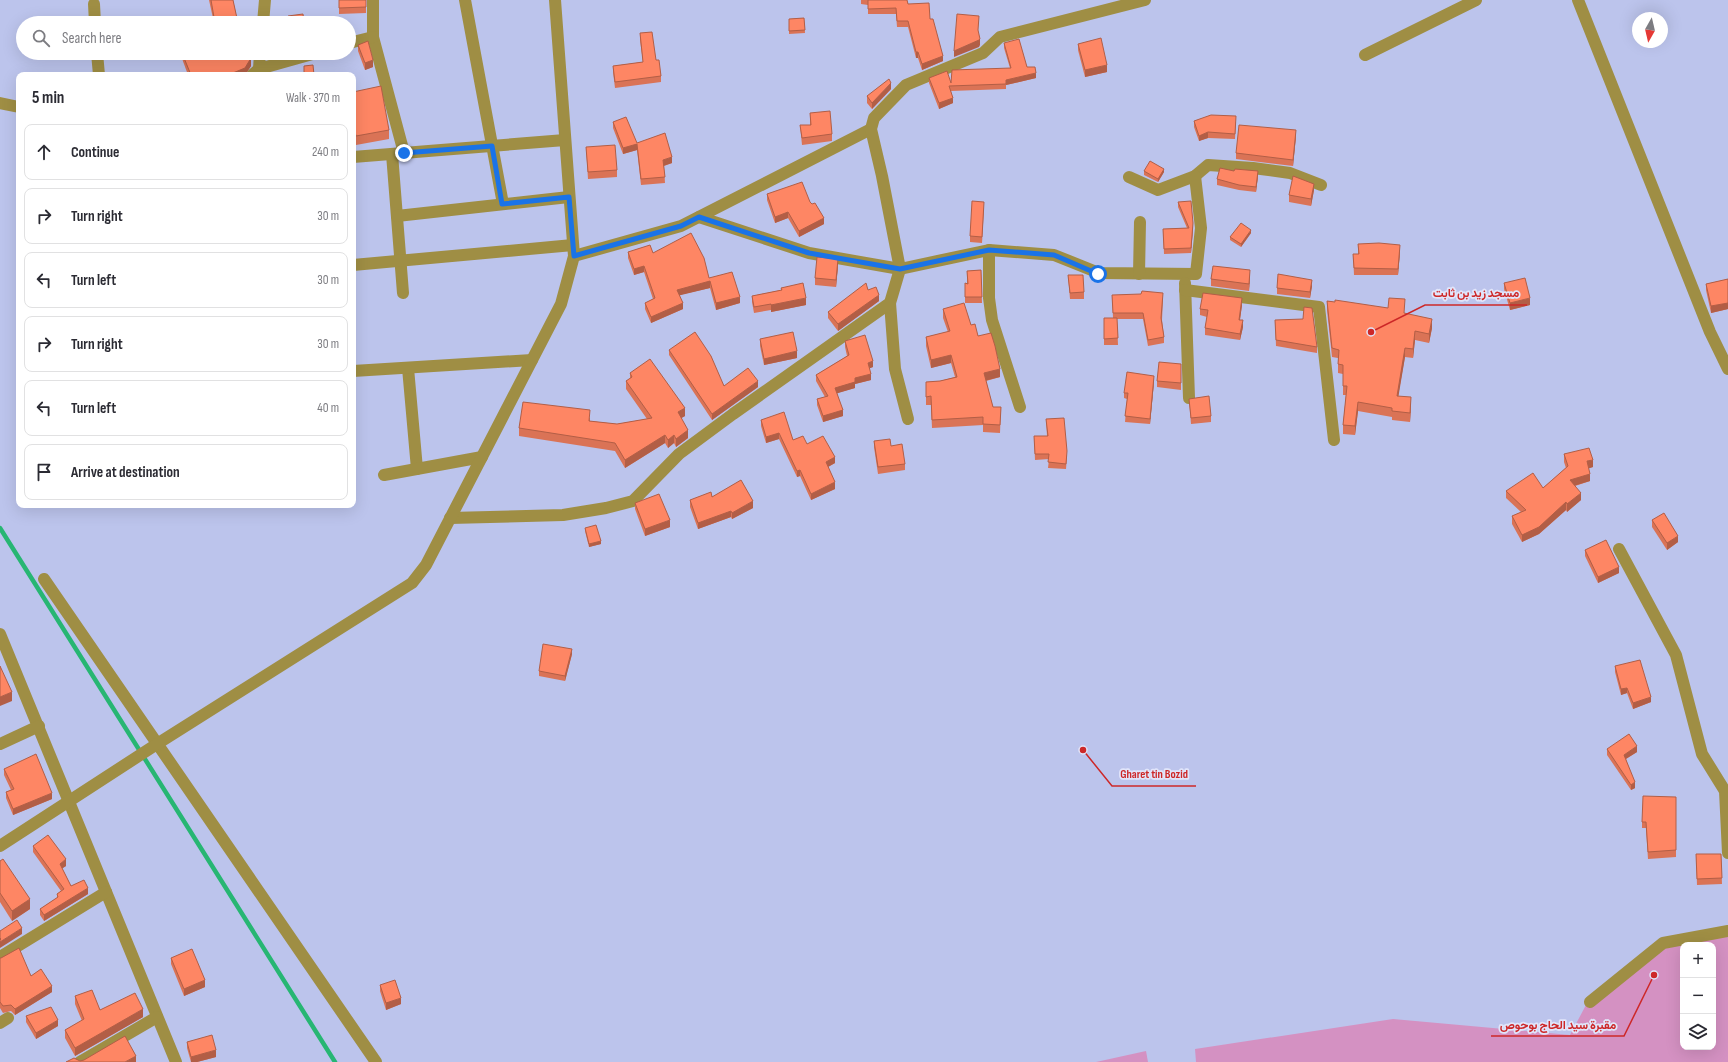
<!DOCTYPE html>
<html lang="en">
<head>
<meta charset="utf-8">
<style>
  :root { --surface:#fff; --page:#f2f2f3; --text:#2b2b33; --muted:#7c7c81; --line:#e1e1e2 }
  body { margin:0; font-family:"Sofia Sans Condensed",Vazirmatn,sans-serif; background:var(--page); color:var(--text) }
  .controls { position:absolute; right:12px; bottom:12px; display:grid; overflow:hidden; border-radius:8px; box-shadow:0 4px 16px #0002 }
  .controls button { width:36px; height:36px; display:grid; place-items:center; padding:0; border:0; border-bottom:1px solid var(--line); background:var(--surface); color:var(--text); font:20px sans-serif }
  .compass { position:absolute; left:1632px; top:12px; width:36px; height:36px; border-radius:50%; background:var(--surface); box-shadow:0 4px 16px #0002; rotate:188deg }
  .stop { position:absolute; width:12px; height:12px; margin:-9px; border:3px solid #1a73e8; border-radius:50%; background:#fff }
  .stop.end { background:#1a73e8; border-color:#fff; box-shadow:0 1px 4px #0008 }
  .list { margin:0; padding:0; list-style:none }
  h2 { display:flex; justify-content:space-between; align-items:center; height:52px; margin:0; padding:0 16px; font-size:17px }
  h2 small { font-size:13px; font-weight:400; color:var(--muted) }
  .list li { display:grid; grid-template-columns:26px 1fr auto; gap:12px; align-items:center; box-sizing:border-box; height:56px; margin:0 8px 8px; padding:0 8px; border:1px solid var(--line); border-radius:8px }
  .list b { display:block; font-size:15px; white-space:nowrap }
  .list em { font-size:13px; font-style:normal; color:var(--muted) }
  .icon { flex:none; width:22px; height:22px; fill:none; stroke:currentColor; stroke-width:2; stroke-linecap:round; stroke-linejoin:round }
  .map { position:relative; flex:none; width:1728px; height:1062px; overflow:hidden }
  .search { position:absolute; background:var(--surface); box-shadow:0 4px 16px #0002; left:16px; top:16px; width:340px; height:44px; display:flex; align-items:center; gap:10px; box-sizing:border-box; padding:0 14px; border-radius:22px; color:var(--muted); font-size:15px }
  .panel { position:absolute; background:var(--surface); box-shadow:0 4px 16px #0002; left:16px; top:72px; width:340px; height:436px; border-radius:8px }
  .map>svg:first-child { display:block }
  .green { fill:#d491c2; fill-rule:evenodd }
  .lines { fill:none; stroke-linecap:round; stroke-linejoin:round }
  .stream { stroke:#27b673; stroke-width:4.5 }
  .minor { stroke:#9f8e44; stroke-width:12 }
  .wall { fill:#da7356 }
  .shaded-wall { fill:#b25e46 }
  .building { fill:#fe8664; stroke:#b25e46 }
  .route { stroke:#1a73e8; stroke-width:5 }
  .leader { fill:none; stroke:#cd2828; stroke-width:1.5 }
  .callout-dot { fill:#cd2828; stroke:#e1e5fa; stroke-width:1.5 }
  .callout-label { font-size:12px; text-anchor:middle; font-weight:bold; fill:#cd2828; stroke:#e1e5fa; stroke-width:3.5; stroke-linejoin:round; paint-order:stroke }
</style>
</head>
<body>
<div class="map">
<svg width="1728" height="1062" viewBox="0 0 1728 1062">
  <rect width="100%" height="100%" fill="#bcc4ec"/>
  <g class="green">
    <path d="M1728,932V1062H1196L1195,1049L1393,1019L1570,1035L1586,1005L1676,937ZM1683,945H1713V1047H1683Z"/>
    <path d="M1146,1051L1148,1062H1096Z"/>
  </g>
  <g class="lines">
    <path class="stream" d="M0,528L335,1062"/>
    <g class="minor">
      <path d="M373,0V37L404,153"/>
      <path d="M465,0L503,204"/>
      <path d="M1578,0L1710,332L1728,369"/>
      <path d="M94,4L95,23"/>
      <path d="M263,23L265,0"/>
      <path d="M349,43L373,37"/>
      <path d="M97,53L99,75"/>
      <path d="M1365,55L1476,0"/>
      <path d="M259,69L260,53"/>
      <path d="M252,75L259,69L316,53"/>
      <path d="M0,103L19,107"/>
      <path d="M392,154L403,293"/>
      <path d="M353,157L565,140"/>
      <path d="M1129,177L1158,190L1195,176L1208,165L1253,168L1290,173L1321,185"/>
      <path d="M397,216L569,197"/>
      <path d="M699,217L809,253L900,269L989,250L1054,255L1099,273L1196,274L1201,228L1195,176"/>
      <path d="M989,250V298L992,320L1020,407"/>
      <path d="M574,256L681,226L871,129"/>
      <path d="M353,265L573,245"/>
      <path d="M1139,274L1140,222"/>
      <path d="M1185,283L1189,398"/>
      <path d="M1185,290L1319,307L1334,440"/>
      <path d="M890,303L895,369L908,419"/>
      <path d="M408,368L417,469"/>
      <path d="M353,371L532,360"/>
      <path d="M384,475L482,457"/>
      <path d="M450,518L563,515L606,508L633,501L679,454L733,414L890,303L900,269L882,176L871,129L874,118L906,85L983,53L1000,37L1145,0"/>
      <path d="M1619,549L1676,655L1702,754L1725,791L1728,853"/>
      <path d="M44,579L376,1062"/>
      <path d="M0,634L176,1062"/>
      <path d="M0,744L39,726"/>
      <path d="M0,846L157,744L412,583L426,565L561,304L574,256L555,0"/>
      <path d="M0,957L106,892"/>
      <path d="M1590,1002L1663,943L1728,931"/>
      <path d="M0,1023L8,1018"/>
      <path d="M80,1062L157,1017"/>
    </g>
  </g>
  <g class="wall">
    <path d="M209,0H233L238,23H214Z"/>
    <path d="M339,0H366V13L339,14Z"/>
    <path d="M861,0H907L908,4L930,19L943,61L922,70L918,58H916L908,27H897L896,14H868V5L861,4Z"/>
    <path d="M804,18L805,33L789,34V19Z"/>
    <path d="M640,33L656,60L661,76V82L615,88L613,72V66L643,62L640,40Z"/>
    <path d="M1004,43L1027,67L1036,78L1006,85V89L951,91L953,103L939,109L929,83V78L951,83L1010,68L1004,48Z"/>
    <path d="M1078,44L1107,72L1085,77L1078,50Z"/>
    <path d="M358,45L373,67L365,70L358,51Z"/>
    <path d="M180,53H249L251,66L245,75H188Z"/>
    <path d="M891,89L872,109L867,103V96Z"/>
    <path d="M353,92L389,130V139L356,145L353,133Z"/>
    <path d="M810,113L832,134V141L802,145L800,125H810Z"/>
    <path d="M1194,121L1236,122L1235,139L1208,138L1199,141L1194,127Z"/>
    <path d="M613,122L637,143L672,163L664,166L665,183L641,185L637,150L623,154L613,128Z"/>
    <path d="M1296,136L1293,166L1236,159V153Z"/>
    <path d="M586,147L617,170V177L588,179Z"/>
    <path d="M1144,171L1164,172L1158,182L1144,175Z"/>
    <path d="M1258,176L1256,192L1239,190L1217,185V179Z"/>
    <path d="M1314,190L1311,206L1289,202V195Z"/>
    <path d="M767,194L810,202L824,224L799,237L788,218L775,223L767,200Z"/>
    <path d="M1178,202L1193,228L1191,253L1164,254L1163,229L1187,228L1178,207Z"/>
    <path d="M984,208L982,243L970,242V236Z"/>
    <path d="M1251,233L1241,247L1230,240V237Z"/>
    <path d="M1358,244L1400,252L1398,275H1354L1353,254H1358Z"/>
    <path d="M628,252L653,253L709,278L740,303L716,310L710,288L679,295L683,309L651,323L645,309V303L653,299L644,272L634,275L628,258Z"/>
    <path d="M838,266L836,287L815,285V278Z"/>
    <path d="M981,270L982,303H965V283L967,284V271Z"/>
    <path d="M1068,275L1084,292V299H1070Z"/>
    <path d="M1250,277L1249,291L1211,286V279Z"/>
    <path d="M1728,279V309L1711,313L1706,290V284Z"/>
    <path d="M1504,283L1530,305L1510,310L1504,289Z"/>
    <path d="M1312,286L1310,298L1277,294V288Z"/>
    <path d="M781,288L806,305L771,312V310L754,313L752,302V296L781,290Z"/>
    <path d="M868,290L879,301L838,331L828,318V312Z"/>
    <path d="M1112,295L1163,299L1162,320L1164,337V343L1148,346L1143,319H1117L1118,345H1104V318H1113Z"/>
    <path d="M1327,301L1405,313L1432,328L1429,343L1415,340L1413,358L1405,357L1398,396L1411,406L1410,422L1392,420V417L1358,411L1355,435L1343,434V425L1346,395H1343V374L1338,373V358L1332,357L1327,310Z"/>
    <path d="M1242,305L1240,320L1243,327L1240,340L1205,335V328L1207,317L1200,315V309Z"/>
    <path d="M943,309L971,325L978,336L1000,377L986,381L993,407H1001L1000,433L983,432V425L932,428L931,405H926V382L940,381L955,377L951,363L931,368L926,346V337L948,332L943,318Z"/>
    <path d="M1275,320L1317,347V353L1276,346Z"/>
    <path d="M760,339L797,358L764,365L760,346Z"/>
    <path d="M845,341L873,367L869,368L871,380L855,384V388L837,393L843,416L823,422L817,405V399L825,397L816,381V375L847,356L845,347Z"/>
    <path d="M669,350L724,386L758,387L712,420L669,355Z"/>
    <path d="M1181,364V390L1157,387V381Z"/>
    <path d="M630,373L685,416L681,418L688,438L676,447L674,443L668,448L665,443L625,468L615,451L519,436V428L590,418V421L617,424L647,419L626,389V381L630,379Z"/>
    <path d="M1154,382L1150,424L1125,422L1127,399L1124,398V393Z"/>
    <path d="M1189,399L1211,416V422L1191,424Z"/>
    <path d="M1046,419L1067,456L1066,469L1048,468L1049,459L1035,460L1034,436H1047Z"/>
    <path d="M761,420L793,440L807,444L835,463L828,467L835,489L811,500L800,476L797,477L779,439L766,443L761,426Z"/>
    <path d="M874,441L891,446L905,464V470L878,474L874,447Z"/>
    <path d="M1564,454L1593,467L1588,468L1590,481L1575,486L1581,500L1567,512L1566,510L1539,534L1522,542L1512,524V516L1521,512L1506,498V491L1543,488L1566,468L1564,462Z"/>
    <path d="M712,497L753,508L732,519L731,517L698,529L690,507V500Z"/>
    <path d="M635,503L670,527L645,536L635,509Z"/>
    <path d="M1652,520L1678,542L1667,550L1652,527Z"/>
    <path d="M585,528L601,544L589,547L585,531Z"/>
    <path d="M1585,550L1619,573L1598,583L1585,556Z"/>
    <path d="M572,654L565,681L539,676V671Z"/>
    <path d="M1615,666L1651,702L1633,709L1627,693L1621,695L1615,672Z"/>
    <path d="M1607,749L1637,752L1626,759L1635,788L1631,790L1607,755Z"/>
    <path d="M4,769L52,799L13,815L6,798V792L11,790L4,775Z"/>
    <path d="M1676,797V857L1648,859L1646,828H1642V822Z"/>
    <path d="M33,846L66,866L62,868L71,886L88,894L44,921L40,915V909L57,898V894L61,891L33,852Z"/>
    <path d="M1696,854H1721L1722,884L1697,885Z"/>
    <path d="M0,861L30,909L12,921L0,902Z"/>
    <path d="M0,958L31,976L52,992L15,1015L11,1011L3,1013L0,1008Z"/>
    <path d="M171,958L205,987L184,996L171,964Z"/>
    <path d="M380,985L401,1004L386,1010L380,991Z"/>
    <path d="M75,996L100,1010L143,1017L75,1056L65,1038V1030L82,1021L75,1004Z"/>
    <path d="M26,1016L58,1026L36,1039L26,1022Z"/>
    <path d="M187,1042L216,1057L197,1062H191L187,1048Z"/>
  </g>
  <g class="shaded-wall">
    <path d="M980,39V45L979,47L954,57V51Z"/>
    <rect x="916" y="52" width="2" height="6"/>
    <path d="M943,56V61L922,70V64Z"/>
    <path d="M251,58V66L245,75H228Z"/>
    <path d="M373,60V67L365,70V63Z"/>
    <path d="M1107,65V72L1085,77V70Z"/>
    <path d="M1036,73V78L1006,85V80Z"/>
    <path d="M891,83V89L872,109V103Z"/>
    <path d="M953,98V103L939,109V103Z"/>
    <path d="M1296,130V136L1293,166V160Z"/>
    <path d="M1208,132V138L1199,141V136Z"/>
    <path d="M637,144V150L623,154V148Z"/>
    <path d="M672,157V163L663,166V160Z"/>
    <path d="M1164,169V172L1158,182V179Z"/>
    <path d="M1258,171V176L1256,192V187Z"/>
    <path d="M1314,184V190L1311,206V199Z"/>
    <path d="M788,212V218L775,223V217Z"/>
    <path d="M824,218V224L799,237V231Z"/>
    <path d="M1193,223V228L1191,253V248Z"/>
    <path d="M1251,230V233L1241,247V244Z"/>
    <path d="M1400,245V252L1398,275V269Z"/>
    <path d="M838,259V266L836,287V280Z"/>
    <path d="M644,266V272L634,275V269Z"/>
    <path d="M1250,270V277L1249,291V284Z"/>
    <path d="M1312,280V286L1310,298V292Z"/>
    <path d="M710,281V288L677,296V290Z"/>
    <path d="M879,295V301L838,331V324Z"/>
    <path d="M740,297V303L716,310V303Z"/>
    <path d="M806,298V305L771,312V305Z"/>
    <path d="M1242,298V305L1239,326V320Z"/>
    <path d="M1530,298V305L1510,310V303Z"/>
    <path d="M683,303V309L651,323V317Z"/>
    <path d="M1728,303V309L1711,313V306Z"/>
    <path d="M1432,319V328L1429,343V334Z"/>
    <path d="M1243,320V327L1240,340V334Z"/>
    <path d="M1415,331V340L1413,358V349Z"/>
    <path d="M1405,348V357L1397,405V396Z"/>
    <path d="M797,351V358L764,365V359Z"/>
    <path d="M951,355V363L931,368V360Z"/>
    <path d="M873,361V367L868,369V363Z"/>
    <path d="M1000,369V377L984,381V373Z"/>
    <path d="M871,374V380L855,384V388L835,394V388L855,378Z"/>
    <path d="M1154,376V382L1150,424V419Z"/>
    <path d="M758,381V387L712,420V414Z"/>
    <path d="M1411,397V406L1410,422V413Z"/>
    <path d="M1358,402V411L1355,435V426Z"/>
    <path d="M685,408V416L678,420V412Z"/>
    <path d="M843,410V416L823,422V416Z"/>
    <path d="M688,430V438L676,447V439Z"/>
    <path d="M779,433V439L766,443V437Z"/>
    <path d="M665,435V443L625,468V460Z"/>
    <path d="M674,435V443L668,448V440Z"/>
    <path d="M835,457V463L826,468V462Z"/>
    <path d="M1593,460V467L1587,469V461Z"/>
    <path d="M800,470V476L797,477V471Z"/>
    <path d="M1590,474V481L1570,487V480Z"/>
    <path d="M835,482V489L811,500V494Z"/>
    <path d="M1581,493V500L1567,512V504Z"/>
    <path d="M753,501V508L732,519V513Z"/>
    <path d="M1566,502V510L1539,534L1522,542V535Z"/>
    <path d="M731,511V517L698,529V523Z"/>
    <path d="M670,520V527L645,536V529Z"/>
    <path d="M1678,536V542L1667,550V543Z"/>
    <path d="M601,541V544L589,547V544Z"/>
    <path d="M1619,567V573L1598,583V577Z"/>
    <path d="M572,649V654L565,681V676Z"/>
    <path d="M1627,688V693L1621,695V689Z"/>
    <path d="M12,692V701L0,706V697Z"/>
    <path d="M1651,697V702L1633,709V703Z"/>
    <path d="M1637,746V752L1624,760V755Z"/>
    <path d="M1635,782V788L1631,790V785Z"/>
    <path d="M52,793V799L13,815V809Z"/>
    <path d="M66,859V866L60,870V864Z"/>
    <path d="M88,888V894L44,921V915Z"/>
    <path d="M30,899V909L12,921V911Z"/>
    <path d="M22,928V934L0,948V942Z"/>
    <path d="M205,980V987L184,996V989Z"/>
    <path d="M52,986V992L15,1015V1009Z"/>
    <path d="M401,998V1004L386,1010V1003Z"/>
    <path d="M143,1009V1017L75,1056V1048Z"/>
    <path d="M58,1020V1026L36,1039V1033Z"/>
    <path d="M216,1050V1057L197,1062H191V1057Z"/>
    <path d="M136,1056V1062H125Z"/>
  </g>
  <g class="building">
    <path d="M211,0H233L238,23H215Z"/>
    <path d="M339,0H366V7L339,8Z"/>
    <path d="M868,0H907L908,4L929,3L930,19H933L943,56L922,64L918,52H916L908,21H897L896,8L868,9Z"/>
    <path d="M303,14L304,23H289L288,16Z"/>
    <path d="M957,14L979,16L978,30L980,39L979,40L954,51Z"/>
    <path d="M804,18L805,30L789,31V19Z"/>
    <path d="M652,32L656,60H659L661,76L615,82L613,66L643,62L640,33Z"/>
    <path d="M1101,38L1107,65L1085,70L1078,44Z"/>
    <path d="M1019,39L1027,67H1035L1036,73L1006,80V84L949,86L953,98L939,103L929,78L947,71L951,83L952,70L1011,68L1004,43Z"/>
    <path d="M368,41L373,60L365,63L358,45Z"/>
    <path d="M182,53H249L251,58L245,68L228,75H191Z"/>
    <path d="M313,65L314,75H304V66Z"/>
    <path d="M889,79L891,83L872,103L867,96Z"/>
    <path d="M381,86L389,130L356,136L353,123V92Z"/>
    <path d="M830,111L832,134L802,138L800,125H811L810,113Z"/>
    <path d="M1211,115L1236,116L1235,134L1208,132L1199,136L1194,121Z"/>
    <path d="M626,117L637,143L665,133L672,157L663,160L665,177L641,179L637,144L623,148L613,122Z"/>
    <path d="M1239,125L1296,130L1293,160L1236,153Z"/>
    <path d="M615,145L617,170L588,172L586,147Z"/>
    <path d="M1150,161L1164,169L1158,179L1144,171Z"/>
    <path d="M1220,168L1234,171L1235,169L1258,171L1256,187L1239,185L1217,179Z"/>
    <path d="M1293,176L1314,184L1311,199L1289,195Z"/>
    <path d="M802,182L810,202L812,204L815,203L824,218L799,231L788,212L775,217L767,194Z"/>
    <path d="M972,201L984,202L982,237L970,236Z"/>
    <path d="M1191,201L1193,223L1191,248L1164,249L1163,229L1189,228L1178,202Z"/>
    <path d="M1241,223L1251,230L1241,244L1230,237Z"/>
    <path d="M691,233L704,258L709,278L732,272L740,297L716,303L710,281L677,290L683,303L651,317L645,303L655,298L644,266L634,269L628,252L650,245L653,253Z"/>
    <path d="M1379,243L1400,245L1398,269L1354,268L1353,254H1359L1358,244Z"/>
    <path d="M817,257L838,259L836,280L815,278Z"/>
    <path d="M1213,266L1250,270L1249,284L1211,279Z"/>
    <path d="M981,270L982,297H965V283L968,284L967,271Z"/>
    <path d="M1278,274L1312,280L1310,292L1277,288Z"/>
    <path d="M1068,275H1083L1084,292L1070,293Z"/>
    <path d="M1525,278L1530,298L1510,303L1504,283Z"/>
    <path d="M1728,279V303L1711,306L1706,284Z"/>
    <path d="M803,283L806,298L771,305V304L754,307L752,296L782,290L781,288Z"/>
    <path d="M866,283L868,290L876,287L879,295L838,324L828,312Z"/>
    <path d="M1142,291L1163,293L1161,318L1164,337L1148,340L1143,313H1113L1112,295L1141,294Z"/>
    <path d="M1203,293L1242,298L1239,320H1243L1240,334L1205,328L1208,310L1200,309Z"/>
    <path d="M1389,298L1405,299L1404,313L1432,319L1429,334L1415,331L1413,349L1405,348L1397,396L1411,397L1410,413L1392,411V408L1358,402L1355,426L1343,425L1347,386H1343V365L1338,364L1339,350L1332,348L1327,301L1335,302V300L1388,308Z"/>
    <path d="M964,303L971,325L975,324L978,336L991,333L995,346L1000,369L984,373L993,407H1001L1000,425L983,424V417L932,420L931,396L926,397V382L940,381L957,377L951,355L931,360L926,337L950,331L943,309Z"/>
    <path d="M1304,307L1312,308L1317,347L1276,340L1275,320L1303,319Z"/>
    <path d="M1104,318H1117L1118,338L1104,339Z"/>
    <path d="M695,332L711,356L724,386L748,368L758,381L712,414L669,350Z"/>
    <path d="M793,332L797,351L764,359L760,339Z"/>
    <path d="M865,335L873,361L868,363L871,374L855,378V382L835,388L843,410L823,416L817,399L828,396L816,375L849,355L845,341Z"/>
    <path d="M650,359L685,408L678,412L688,430L676,439L674,435L668,440L665,435L625,460L615,443L519,428L523,402L590,410L589,421L617,424L652,418L626,381L632,377L630,373Z"/>
    <path d="M1159,362L1181,364V383L1157,381Z"/>
    <path d="M1127,372L1154,376L1150,419L1125,416L1128,393H1124Z"/>
    <path d="M1209,396L1211,416L1191,418L1189,399Z"/>
    <path d="M784,412L793,440L803,436L807,444L823,436L835,457L826,462L835,482L811,494L800,470L797,471L779,433L766,437L761,420Z"/>
    <path d="M1064,418L1067,451L1066,464L1048,462L1049,454H1035L1034,436H1048L1046,419Z"/>
    <path d="M890,439L891,446L902,444L905,464L878,467L874,441Z"/>
    <path d="M1589,448L1593,460L1587,461L1590,474L1570,480L1581,493L1567,504L1566,502L1539,527L1522,535L1512,516L1526,510L1506,491L1533,473L1543,488L1568,466L1564,454Z"/>
    <path d="M741,480L753,501L732,513L731,511L698,523L690,500L711,492L712,497Z"/>
    <path d="M659,494L670,520L645,529L635,503Z"/>
    <path d="M1664,513L1678,536L1667,543L1652,520Z"/>
    <path d="M596,525L601,541L589,544L585,528Z"/>
    <path d="M1606,540L1619,567L1598,577L1585,550Z"/>
    <path d="M543,644L572,649L565,676L539,671Z"/>
    <path d="M1640,660L1651,697L1633,703L1627,688L1621,689L1615,666Z"/>
    <path d="M0,666L12,692L0,697Z"/>
    <path d="M1629,734L1637,746L1624,755L1635,782L1631,785L1607,749Z"/>
    <path d="M36,754L52,793L13,809L6,792L14,789L4,769Z"/>
    <path d="M1643,796L1676,797V850L1648,852L1646,822H1642Z"/>
    <path d="M48,835L66,859L60,864L71,886L84,880L88,888L44,915L40,909L58,897L57,894L64,889L33,846Z"/>
    <path d="M1696,854H1721L1722,878L1697,879Z"/>
    <path d="M3,859L30,899L12,911L0,893V861Z"/>
    <path d="M17,920L22,928L0,942V940L1,939L0,938V931Z"/>
    <path d="M19,948L31,976L41,969L52,986L15,1009L11,1005L3,1006L0,1002V958H1Z"/>
    <path d="M192,949L205,980L184,989L171,958Z"/>
    <path d="M395,980L401,998L386,1003L380,985Z"/>
    <path d="M92,990L100,1010L135,993L143,1009L75,1048L65,1030L84,1019L75,996Z"/>
    <path d="M51,1007L58,1020L36,1033L26,1016Z"/>
    <path d="M212,1035L216,1050L191,1057L187,1042Z"/>
    <path d="M125,1036L136,1056L125,1062H66L74,1058L80,1061L84,1060Z"/>
  </g>
  <g class="lines">
    <path class="route" d="M404,153L492,146L502,204L569,197L574,256L681,226L699,217L809,253L900,269L989,250L1054,255L1098,274"/>
  </g>
  <path class="leader" d="M1371 332L1425 305H1527M1083 750L1112 786H1196M1654 975L1624 1036H1491"/>
  <g class="callout-dot">
    <circle cx="1371" cy="332" r="4"/>
    <circle cx="1083" cy="750" r="4"/>
    <circle cx="1654" cy="975" r="4"/>
  </g>
  <g class="callout-label">
    <text x="1476" y="297">مسجد زيد بن ثابت</text>
    <text x="1154" y="778">Gharet tin Bozid</text>
    <text x="1558" y="1029">مقبرة سيد الحاج بوحوص</text>
  </g>
</svg>
<div class="controls">
<button>+</button>
<button>−</button>
<button><svg class="icon" aria-label="layers" viewBox="0 0 24 24"><path d="M12 4l9 5-9 5-9-5zM3 14l9 5 9-5"/></svg></button>
</div>
<svg class="compass" viewBox="-18 -18 36 36"><path d="M0-13l5 13h-10z" fill="#e53935"/><path d="M0 13l5-13h-10z" fill="#7c7c81"/></svg>
<div class="stop" style="left:1098px;top:274px"></div>
<div class="stop end" style="left:404px;top:153px"></div>
<div class="search"><svg class="icon" aria-label="search" viewBox="0 0 24 24"><circle cx="10" cy="10" r="6"/><path d="M15 15l6 6"/></svg>Search here</div>
<section class="panel">
<h2>5 min<small>Walk · 370 m</small></h2>
<ul class="list">
<li><svg class="icon" aria-label="ahead" viewBox="0 0 24 24"><path d="M12 20V5M6 11l6-6 6 6"/></svg><div><b>Continue</b></div><em>240 m</em></li>
<li><svg class="icon" aria-label="right" viewBox="0 0 24 24"><path d="M7 20v-9h11M14 6l5 5-5 5"/></svg><div><b>Turn right</b></div><em>30 m</em></li>
<li><svg class="icon" aria-label="left" viewBox="0 0 24 24"><path d="M17 20v-9H6M10 6l-5 5 5 5"/></svg><div><b>Turn left</b></div><em>30 m</em></li>
<li><svg class="icon" aria-label="right" viewBox="0 0 24 24"><path d="M7 20v-9h11M14 6l5 5-5 5"/></svg><div><b>Turn right</b></div><em>30 m</em></li>
<li><svg class="icon" aria-label="left" viewBox="0 0 24 24"><path d="M17 20v-9H6M10 6l-5 5 5 5"/></svg><div><b>Turn left</b></div><em>40 m</em></li>
<li><svg class="icon" aria-label="arrive" viewBox="0 0 24 24"><path d="M6 21V4h12l-3 4 3 4H6"/></svg><div><b>Arrive at destination</b></div></li>
</ul>
</section>
</div>
</body>
</html>
